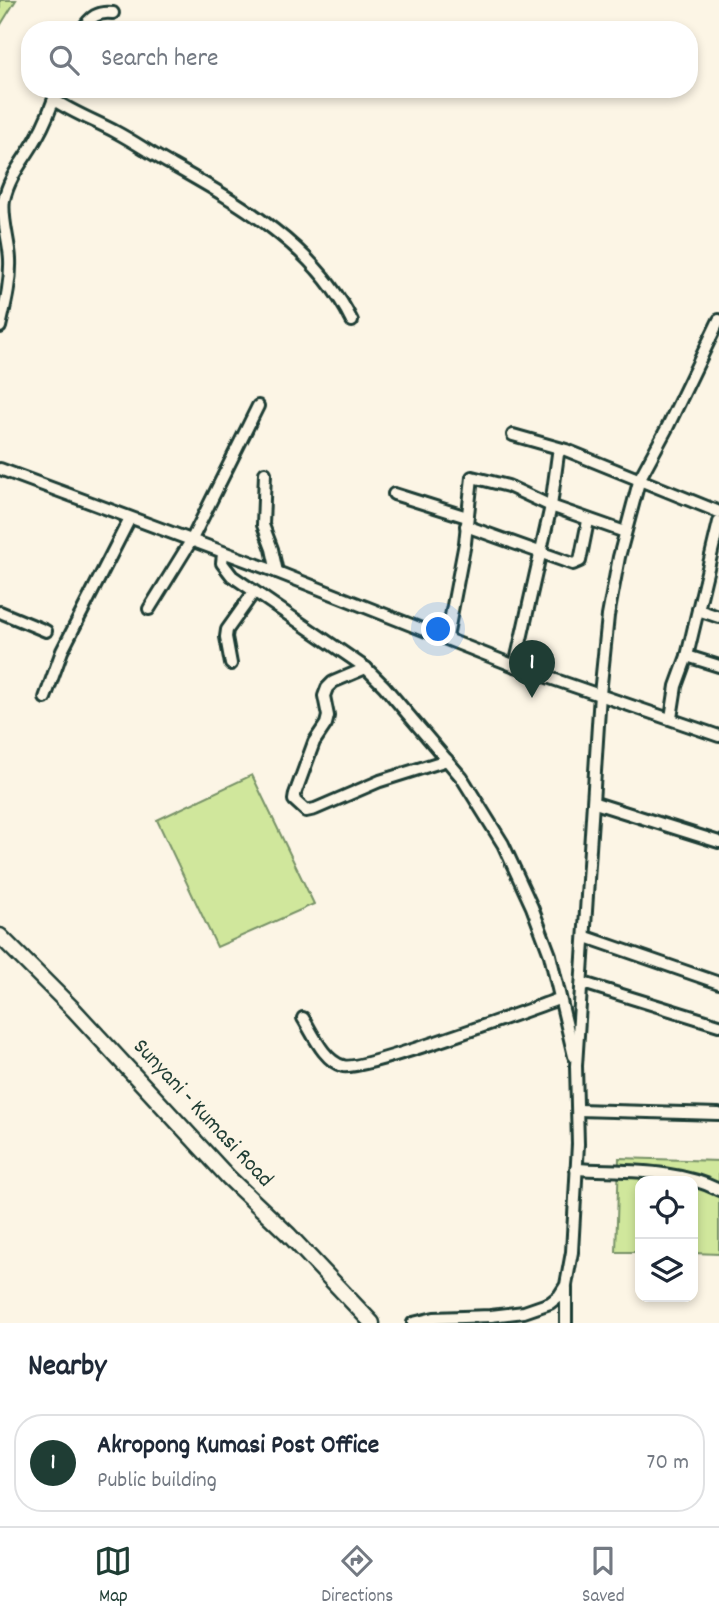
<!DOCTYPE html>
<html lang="en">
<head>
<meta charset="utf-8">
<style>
  :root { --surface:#fff; --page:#f6f6f7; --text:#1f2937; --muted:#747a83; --line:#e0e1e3; --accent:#1f3d34 }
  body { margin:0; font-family:Dekko,sans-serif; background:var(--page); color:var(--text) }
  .controls { position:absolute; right:21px; bottom:21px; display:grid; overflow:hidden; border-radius:14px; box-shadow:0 4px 10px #0003 }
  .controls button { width:63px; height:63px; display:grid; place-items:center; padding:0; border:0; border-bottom:2px solid var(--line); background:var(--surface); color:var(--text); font:35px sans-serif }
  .you { position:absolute; left:439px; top:630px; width:24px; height:24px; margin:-18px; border:5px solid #fff; border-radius:50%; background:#1a73e8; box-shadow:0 0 0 10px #1a73e833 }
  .badge { display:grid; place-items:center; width:46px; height:46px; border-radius:50%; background:var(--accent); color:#fff; font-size:23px; font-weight:700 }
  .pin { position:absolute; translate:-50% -58px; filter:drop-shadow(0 2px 4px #0008) }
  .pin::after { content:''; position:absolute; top:37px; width:24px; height:21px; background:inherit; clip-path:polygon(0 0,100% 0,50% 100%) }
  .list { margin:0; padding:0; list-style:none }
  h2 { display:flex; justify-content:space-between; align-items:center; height:91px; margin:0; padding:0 28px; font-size:30px }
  h2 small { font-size:23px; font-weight:400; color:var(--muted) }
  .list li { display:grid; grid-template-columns:46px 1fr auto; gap:21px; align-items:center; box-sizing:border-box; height:98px; margin:0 14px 14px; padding:0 14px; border:2px solid var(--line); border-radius:28px }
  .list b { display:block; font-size:26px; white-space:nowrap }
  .list p { margin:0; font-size:23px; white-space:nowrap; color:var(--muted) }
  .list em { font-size:23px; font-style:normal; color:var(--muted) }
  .icon { flex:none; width:38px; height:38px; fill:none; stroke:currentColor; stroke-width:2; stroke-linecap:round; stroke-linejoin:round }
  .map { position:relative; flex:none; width:719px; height:1323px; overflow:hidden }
  .search { position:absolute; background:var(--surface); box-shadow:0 4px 10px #0003; left:21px; right:21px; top:21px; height:77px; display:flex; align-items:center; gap:18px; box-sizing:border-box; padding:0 24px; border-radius:28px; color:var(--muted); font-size:26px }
  .sheet { height:203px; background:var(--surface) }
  nav { display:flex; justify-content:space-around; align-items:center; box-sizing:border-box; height:98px; border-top:2px solid var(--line); background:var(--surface); font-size:19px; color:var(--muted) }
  nav a { display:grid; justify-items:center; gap:4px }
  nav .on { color:var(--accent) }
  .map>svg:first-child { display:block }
  .green { fill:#d0e79c; stroke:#789268; stroke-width:2 }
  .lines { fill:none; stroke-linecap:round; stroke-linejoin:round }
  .minor-casing { stroke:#1f3d34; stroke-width:16 }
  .major-casing { stroke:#1f3d34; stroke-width:19 }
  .minor { stroke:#fcf5e5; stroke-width:10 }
  .major { stroke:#fcf5e5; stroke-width:14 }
  .labels { text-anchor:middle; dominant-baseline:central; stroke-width:5; stroke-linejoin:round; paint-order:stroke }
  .street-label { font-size:23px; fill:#1f3d34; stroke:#fcf5e5 }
</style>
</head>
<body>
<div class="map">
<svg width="719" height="1323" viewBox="0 0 719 1323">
  <rect width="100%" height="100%" fill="#fcf5e5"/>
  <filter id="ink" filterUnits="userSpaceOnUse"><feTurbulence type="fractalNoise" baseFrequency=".0143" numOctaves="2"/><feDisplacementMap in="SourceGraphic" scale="14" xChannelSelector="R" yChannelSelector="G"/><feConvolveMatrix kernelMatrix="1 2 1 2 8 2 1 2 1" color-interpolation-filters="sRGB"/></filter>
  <g filter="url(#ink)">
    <g class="green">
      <path d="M0,0H16L0,26Z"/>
      <path d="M252,775L314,904L217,947L157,820Z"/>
      <path d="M619,1158L719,1161V1254L693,1253V1181H640V1252H616Z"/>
    </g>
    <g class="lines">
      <defs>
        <g id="minor">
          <path d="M82,30C90,17 98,11 113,13"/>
          <path d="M54,100C74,113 95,121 116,132C135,142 153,155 172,165C241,204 316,247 352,321"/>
          <path d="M0,327C5,305 11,282 10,259C9,240 1,217 4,200C9,176 25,159 36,139C45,123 52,106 57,89"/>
          <path d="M513,435L566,450L719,512"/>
          <path d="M0,469L277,572L515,666L719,736"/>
          <path d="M265,473L263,525L272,549L277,572"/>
          <path d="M394,494L467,517"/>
          <path d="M466,526L573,564L580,561L588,521"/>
          <path d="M223,554L222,563L232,576L366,668L384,686L462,778L503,844L532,907L550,955L574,1056"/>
          <path d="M149,609L191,541L258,406"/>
          <path d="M698,610L719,617"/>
          <path d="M0,612L46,631"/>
          <path d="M447,637L465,543L472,477L508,486L551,506L625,532"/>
          <path d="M687,656L719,666"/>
          <path d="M231,664L226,637L227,630L254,592"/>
          <path d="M515,666L551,506L558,454L561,450"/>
          <path d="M366,668L333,682L327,688L324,696L328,716L326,724L314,742L295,794L294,800L306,811L315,809L380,781L447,760"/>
          <path d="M45,698L62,651L130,518"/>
          <path d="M671,718L676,686L687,656L719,522"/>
          <path d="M595,803L719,842"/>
          <path d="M586,937L719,983"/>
          <path d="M583,983L719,1025"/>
          <path d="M303,1018C313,1034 324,1061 343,1066C361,1072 530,1009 559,999"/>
          <path d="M578,1110L719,1114"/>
          <path d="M576,1169C624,1172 676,1168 719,1190"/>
          <path d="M566,1288V1323"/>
          <path d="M413,1323L434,1318L491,1316L524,1312L550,1303L559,1296L566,1285L572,1252L578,1144L576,1066L600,694L608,616L619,557L640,478L667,428L719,320"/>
        </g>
        <path id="major" d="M0,936L74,1010L229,1178L289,1235L372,1323"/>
      </defs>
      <use href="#minor" class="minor-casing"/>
      <use href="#major" class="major-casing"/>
      <use href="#minor" class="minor"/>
      <use href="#major" class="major"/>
    </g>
  </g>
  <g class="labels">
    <g class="street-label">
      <text transform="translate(202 1114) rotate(47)">Sunyani - Kumasi Road</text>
    </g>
  </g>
</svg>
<div class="controls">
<button><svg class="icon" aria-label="locate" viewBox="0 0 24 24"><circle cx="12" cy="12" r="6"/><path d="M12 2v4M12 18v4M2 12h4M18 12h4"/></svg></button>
<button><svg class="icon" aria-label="layers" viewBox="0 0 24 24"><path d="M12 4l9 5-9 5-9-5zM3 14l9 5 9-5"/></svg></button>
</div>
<div class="you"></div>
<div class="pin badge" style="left:532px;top:698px">1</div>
<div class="search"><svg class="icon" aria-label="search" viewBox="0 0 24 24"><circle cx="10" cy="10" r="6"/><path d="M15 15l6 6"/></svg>Search here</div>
</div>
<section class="sheet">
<h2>Nearby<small></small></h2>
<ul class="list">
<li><span class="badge">1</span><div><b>Akropong Kumasi Post Office</b><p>Public building</p></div><em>70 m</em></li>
</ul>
</section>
<nav>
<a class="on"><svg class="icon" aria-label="map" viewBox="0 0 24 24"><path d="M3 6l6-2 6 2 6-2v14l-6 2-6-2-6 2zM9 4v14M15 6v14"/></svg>Map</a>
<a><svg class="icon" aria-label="directions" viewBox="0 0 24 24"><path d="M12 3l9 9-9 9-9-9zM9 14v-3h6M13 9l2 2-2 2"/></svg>Directions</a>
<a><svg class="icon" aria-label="saved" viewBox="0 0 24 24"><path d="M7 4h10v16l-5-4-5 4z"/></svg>Saved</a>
</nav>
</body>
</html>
